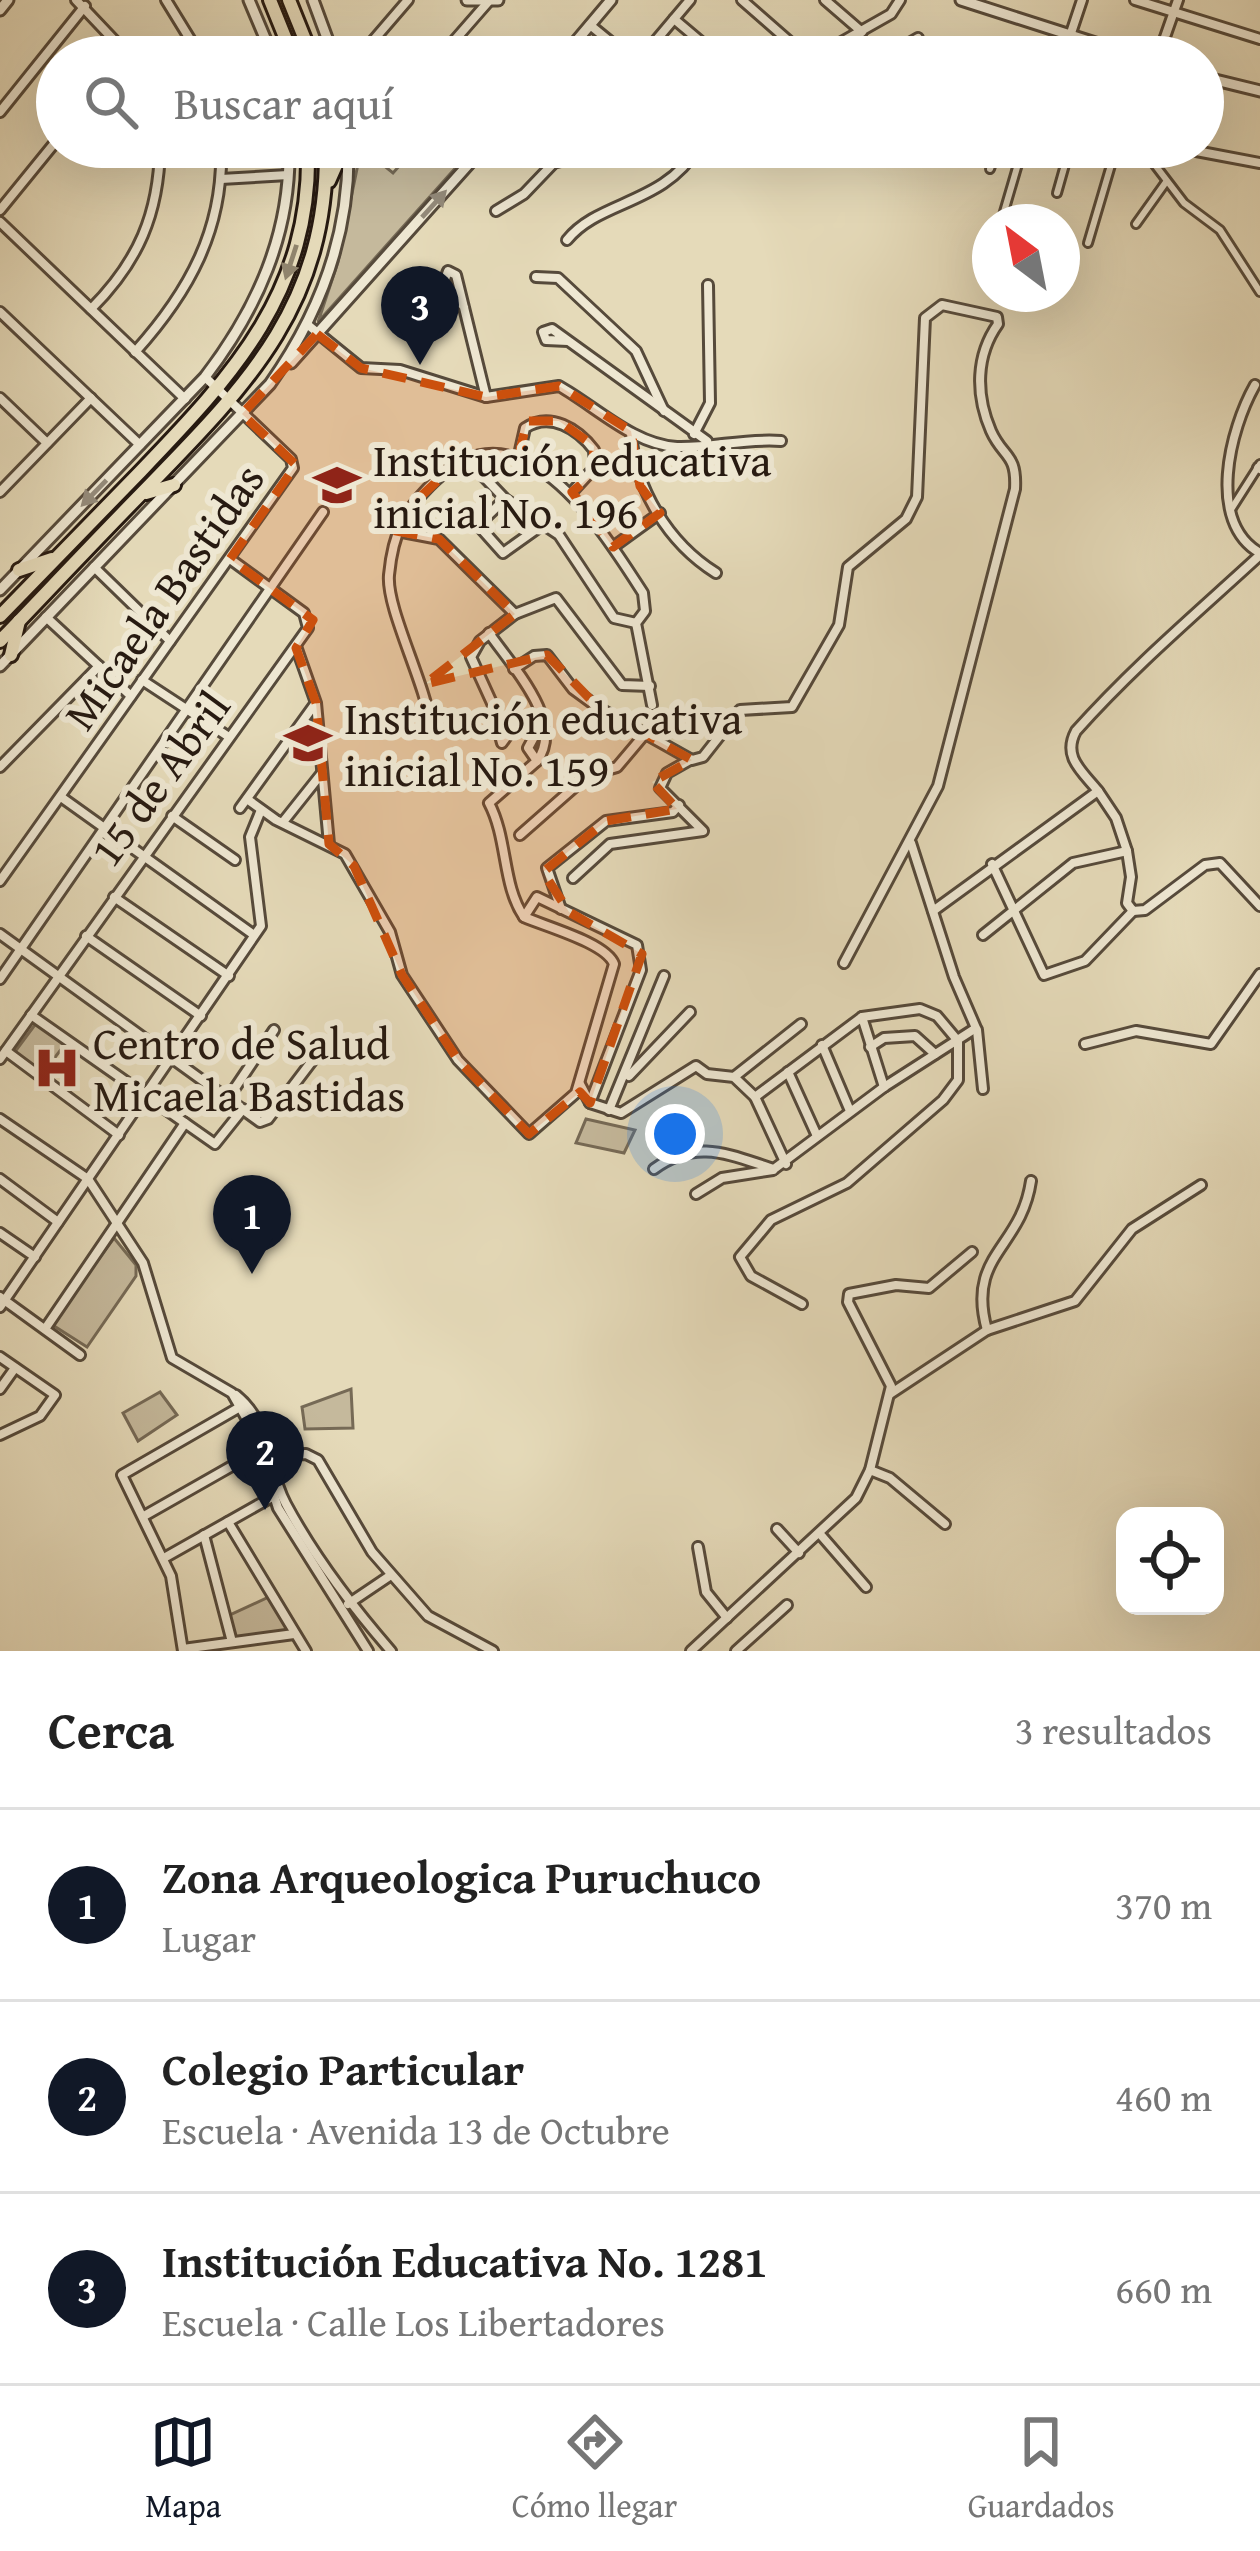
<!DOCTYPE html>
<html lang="es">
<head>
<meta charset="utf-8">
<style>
  :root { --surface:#fff; --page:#f6f6f6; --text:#222; --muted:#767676; --line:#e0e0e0; --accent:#111827 }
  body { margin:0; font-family:"Gentium Book Plus",serif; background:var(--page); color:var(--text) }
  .controls { position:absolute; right:36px; bottom:36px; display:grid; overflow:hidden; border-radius:24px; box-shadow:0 12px 48px #0002 }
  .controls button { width:108px; height:108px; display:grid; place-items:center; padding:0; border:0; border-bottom:3px solid var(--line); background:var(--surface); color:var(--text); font:60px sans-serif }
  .compass { position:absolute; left:972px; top:204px; width:108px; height:108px; border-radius:50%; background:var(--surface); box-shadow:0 12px 48px #0002; rotate:328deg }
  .you { position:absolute; left:675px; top:1134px; width:42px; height:42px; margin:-30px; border:9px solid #fff; border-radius:50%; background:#1a73e8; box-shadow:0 0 0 18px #1a73e833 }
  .badge { display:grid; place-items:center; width:78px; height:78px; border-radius:50%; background:var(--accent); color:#fff; font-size:39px; font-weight:700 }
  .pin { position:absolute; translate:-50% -99px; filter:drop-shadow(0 3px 6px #0008) }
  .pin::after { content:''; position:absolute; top:63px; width:42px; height:36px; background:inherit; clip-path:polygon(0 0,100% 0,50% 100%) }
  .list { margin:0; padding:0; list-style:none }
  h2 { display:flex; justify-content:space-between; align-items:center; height:156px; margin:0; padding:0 48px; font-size:51px }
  h2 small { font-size:39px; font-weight:400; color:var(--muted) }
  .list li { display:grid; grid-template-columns:78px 1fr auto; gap:36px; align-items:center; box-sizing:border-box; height:192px; padding:0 48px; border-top:3px solid var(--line) }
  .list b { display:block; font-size:45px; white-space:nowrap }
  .list p { margin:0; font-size:39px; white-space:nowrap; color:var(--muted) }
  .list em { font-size:39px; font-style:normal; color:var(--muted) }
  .icon { flex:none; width:66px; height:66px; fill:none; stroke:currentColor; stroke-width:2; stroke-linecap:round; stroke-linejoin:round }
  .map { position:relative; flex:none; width:1260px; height:1651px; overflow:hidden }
  .search { position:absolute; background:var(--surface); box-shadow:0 12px 48px #0002; left:36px; right:36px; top:36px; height:132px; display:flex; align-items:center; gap:30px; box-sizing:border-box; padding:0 42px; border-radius:66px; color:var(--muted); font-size:45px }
  .sheet { height:732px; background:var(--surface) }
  nav { display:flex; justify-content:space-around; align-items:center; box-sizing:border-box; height:168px; border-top:3px solid var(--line); background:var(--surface); font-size:33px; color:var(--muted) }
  nav a { display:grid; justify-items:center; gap:6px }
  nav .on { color:var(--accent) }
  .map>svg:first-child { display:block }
  .green { fill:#c5b99c; stroke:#766a56; stroke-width:3 }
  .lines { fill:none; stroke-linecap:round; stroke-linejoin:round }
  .pedestrian-casing { stroke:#564a3b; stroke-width:12 }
  .minor-casing { stroke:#564a3b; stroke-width:14 }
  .tertiary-casing { stroke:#564a3b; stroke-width:15 }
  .primary-casing { stroke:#271a11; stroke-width:18 }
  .pedestrian { stroke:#eee7d2; stroke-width:6 }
  .minor { stroke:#eee7d2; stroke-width:8 }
  .tertiary { stroke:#eee7d2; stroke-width:9 }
  .primary { stroke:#e5dab9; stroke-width:12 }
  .oneway { fill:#948b7b }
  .oneway2 { fill:#90846d }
  .marked { fill:#cb500d; fill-opacity:0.2; stroke:#cb500d; stroke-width:9; stroke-dasharray:24 15; stroke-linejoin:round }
  .labels { text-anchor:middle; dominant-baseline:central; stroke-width:12; stroke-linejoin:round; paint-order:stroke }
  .poi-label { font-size:45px; fill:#271a11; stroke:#eee7d2; text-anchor:start }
  .street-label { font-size:45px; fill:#271a11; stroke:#eee7d2 }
</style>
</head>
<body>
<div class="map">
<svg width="1260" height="1651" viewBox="0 0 1260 1651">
  <rect width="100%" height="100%" fill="#e5dab9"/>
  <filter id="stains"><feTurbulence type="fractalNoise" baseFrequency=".00167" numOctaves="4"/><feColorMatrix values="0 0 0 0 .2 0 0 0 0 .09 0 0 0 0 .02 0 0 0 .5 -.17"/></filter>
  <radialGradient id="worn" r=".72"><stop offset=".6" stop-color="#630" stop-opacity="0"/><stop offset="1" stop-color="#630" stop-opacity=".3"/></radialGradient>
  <g class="green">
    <path d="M416,147H438L459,164L318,322L338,262L359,159L366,151L393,173Z"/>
    <path d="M37,1022L66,1043L43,1073L14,1053Z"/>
    <path d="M586,1119L635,1130L624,1153L576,1143Z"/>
    <path d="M114,1238L136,1265V1276L87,1347L51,1324Z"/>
    <path d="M351,1389L353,1428L305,1429L302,1407Z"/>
    <path d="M160,1392L177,1415L138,1441L123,1413Z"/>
    <path d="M271,1596L293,1633L234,1640L230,1615Z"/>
  </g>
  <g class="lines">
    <defs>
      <g id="pedestrian">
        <path d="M1094,147L1152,161L1184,203L1220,230L1260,292"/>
        <path d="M967,161L972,147"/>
        <path d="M990,169L998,147"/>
        <path d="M1057,193L1070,147"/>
        <path d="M1001,222L1023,147"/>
        <path d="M1136,224L1166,182"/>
        <path d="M1088,243L1114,155"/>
        <path d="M1232,508L1260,464"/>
      </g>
      <g id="minor">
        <path d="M76,0L130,57"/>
        <path d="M166,0L201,57"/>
        <path d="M742,0L807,57"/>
        <path d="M825,0L862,32"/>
        <path d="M1135,0L1260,39"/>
        <path d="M674,19L719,57"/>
        <path d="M590,25L629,57"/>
        <path d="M1070,36L1082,0"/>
        <path d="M359,57L408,0"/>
        <path d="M440,57L488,2"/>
        <path d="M642,57L690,0"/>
        <path d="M815,57L891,14L900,0"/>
        <path d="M885,57L918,38"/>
        <path d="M1158,57L1178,0"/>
        <path d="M0,112L85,6"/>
        <path d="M1175,147L1260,163"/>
        <path d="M348,162L362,147"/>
        <path d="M557,162L615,147"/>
        <path d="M221,179L288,175"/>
        <path d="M0,210L57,140"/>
        <path d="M496,211L524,194L569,147"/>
        <path d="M0,222L185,399"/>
        <path d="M567,240C599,200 664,205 698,147"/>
        <path d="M536,277L558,278L636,351L664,411"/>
        <path d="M464,307L444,282L448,271L456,275L486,397"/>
        <path d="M91,309C138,262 159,214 160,147"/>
        <path d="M0,312L140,445"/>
        <path d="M308,325L361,368L400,370L486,397L559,386C595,406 634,445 677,447C712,448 746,438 781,441"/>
        <path d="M568,341L546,340L543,332L552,329L707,441"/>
        <path d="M135,352C189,292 224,229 221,147"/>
        <path d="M1255,385C1230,429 1206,522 1260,553"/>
        <path d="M0,398L47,443"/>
        <path d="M631,433C635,488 668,543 716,573"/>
        <path d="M694,434L710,403L708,285"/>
        <path d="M465,457L505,499L559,535L614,618L636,623"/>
        <path d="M518,459L525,428C550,411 578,429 594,450L595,467L572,492"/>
        <path d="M1258,468L1260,469"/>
        <path d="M489,481L504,456"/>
        <path d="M0,492L91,398"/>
        <path d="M505,499L478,525L503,553L545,523"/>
        <path d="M397,531L439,539L515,614L556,598L622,685L650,686"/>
        <path d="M613,547L660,513"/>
        <path d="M94,567L170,641"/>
        <path d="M46,617L131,696"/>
        <path d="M489,633C511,665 566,722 537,761L528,748L542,722"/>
        <path d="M297,649L316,703L329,844"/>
        <path d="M514,669L534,656L547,655L573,689L599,708L692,760L703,757L740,710L792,707L839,625L848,567L906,519L917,497L925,318L942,305L997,317L998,324C976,355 975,394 991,431C1003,458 1017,453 1015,489L938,786L844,963"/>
        <path d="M142,680L229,737"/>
        <path d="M495,718L502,743L507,736L471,657L480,641L515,614"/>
        <path d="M431,726C425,682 386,608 389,575C393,532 405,509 436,480C522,399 601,528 643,593L645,611L636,623L652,705"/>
        <path d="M0,767L99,666"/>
        <path d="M1098,791C1082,771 1062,757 1076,731C1133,667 1197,613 1260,555"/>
        <path d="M61,797L254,935"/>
        <path d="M247,799L276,820L345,854L390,932L402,975L458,1060L529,1134L576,1093L614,964C606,943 547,927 524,917C502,885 508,839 489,803L537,761"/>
        <path d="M240,808L315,704"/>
        <path d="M172,816L235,860"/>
        <path d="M283,822L322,773"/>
        <path d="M520,835L587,776L617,767L644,735"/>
        <path d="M1127,851L1131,877L1127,903L1133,911L1145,910L1205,865L1220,863L1260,906"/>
        <path d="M992,864L1044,975L1085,961L1133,911"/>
        <path d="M573,878L610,844L703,831L660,788L667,773L690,760"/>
        <path d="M0,881L293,468L291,459L205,377"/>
        <path d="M114,897L229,976"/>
        <path d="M561,909L547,868L606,821L673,812L679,805"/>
        <path d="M933,911L1098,791L1116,818L1127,851L1073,863L983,935"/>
        <path d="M524,917L537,897L637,945L641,970L590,1103"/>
        <path d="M0,934L260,1122L268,1119L312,1061"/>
        <path d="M86,936L201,1016"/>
        <path d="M0,979L323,512"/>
        <path d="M31,1015L215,1144L243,1109"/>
        <path d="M862,1017L884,1087"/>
        <path d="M977,1030L983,1089"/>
        <path d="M1085,1044L1136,1031L1211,1044L1260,974"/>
        <path d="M822,1045L850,1111"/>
        <path d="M870,1047L884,1038L915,1036L935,1054"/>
        <path d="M6,1051L119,1135"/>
        <path d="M0,1059L308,628L304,613L230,559"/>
        <path d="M788,1072L817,1136"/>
        <path d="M629,1076L690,1012"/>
        <path d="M734,1077L801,1024"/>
        <path d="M580,1084L590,1103L621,1113L696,1066L707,1074L734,1077L755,1097"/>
        <path d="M229,1097L274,1030"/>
        <path d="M609,1110L664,976"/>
        <path d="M0,1119L88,1179L143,1263L172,1358L232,1393L253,1430L278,1508L368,1651"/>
        <path d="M786,1164L755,1097L862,1017L920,1009L937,1016L958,1041V1080L943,1100L847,1183L771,1220L740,1257L751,1276L802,1304"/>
        <path d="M654,1169C697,1138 729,1155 774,1169L884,1087L976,1028L954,977L911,843"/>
        <path d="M0,1179L58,1222"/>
        <path d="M696,1194L722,1178L773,1170"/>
        <path d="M0,1233L35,1257"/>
        <path d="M0,1297L80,1355"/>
        <path d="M0,1307L261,926L250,837L261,810"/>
        <path d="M45,1329L185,1123"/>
        <path d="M987,1330C966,1255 1021,1249 1031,1181"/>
        <path d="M0,1357L55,1395L40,1416L0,1435"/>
        <path d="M0,1389L15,1368"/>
        <path d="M890,1394L987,1330L1075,1301L1132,1229L1201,1185"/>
        <path d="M236,1395C272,1424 266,1467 286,1504C315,1558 351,1605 391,1651"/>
        <path d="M272,1455L306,1454L318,1460L372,1552L428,1616L493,1651"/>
        <path d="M870,1470L890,1478L945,1524"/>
        <path d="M144,1516L260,1450"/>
        <path d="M228,1522L306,1651"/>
        <path d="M777,1529L799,1553"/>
        <path d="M820,1534L866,1587"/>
        <path d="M204,1535L232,1642"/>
        <path d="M698,1547L706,1592L727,1618"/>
        <path d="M164,1558L272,1497"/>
        <path d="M348,1604L391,1575"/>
        <path d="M183,1649L294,1634"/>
        <path d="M183,1651L171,1576L122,1475L240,1407"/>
        <path d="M691,1651L856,1498L870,1470L891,1386L848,1302L849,1294L896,1285L929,1288L972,1252"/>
        <path d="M736,1651L787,1605"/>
      </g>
      <g id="tertiary">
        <path d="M249,0L273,57"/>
        <path d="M313,0L334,57"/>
        <path d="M467,0H498"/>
        <path d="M961,0L1139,57"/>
        <path d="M0,10L8,0"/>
        <path d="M563,57L611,0"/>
        <path d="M1203,77L1260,91"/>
        <path d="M291,363L484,147"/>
        <path d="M0,590L205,377C257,309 291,234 289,147"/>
        <path d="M0,666L270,384C320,313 350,235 348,147"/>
      </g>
      <g id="primary">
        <path d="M270,0L293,57"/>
        <path d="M289,0L312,57"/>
        <path d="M329,181L344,147"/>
        <path d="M146,493L174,485"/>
        <path d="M19,570L52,559"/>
        <path d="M0,616C47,568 94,519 141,471C234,374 312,291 308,147"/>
        <path d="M0,641C47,592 94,542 141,494C245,387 328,307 326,147"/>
        <path d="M11,655L19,621"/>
      </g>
    </defs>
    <use href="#pedestrian" class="pedestrian-casing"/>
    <use href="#minor" class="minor-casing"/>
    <use href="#tertiary" class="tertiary-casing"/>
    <use href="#primary" class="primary-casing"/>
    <use href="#pedestrian" class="pedestrian"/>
    <use href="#minor" class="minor"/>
    <use href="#tertiary" class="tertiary"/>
    <use href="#primary" class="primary"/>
  </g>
  <defs><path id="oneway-solid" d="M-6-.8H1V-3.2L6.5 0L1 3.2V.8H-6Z" transform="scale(3)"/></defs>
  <g class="oneway">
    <use href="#oneway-solid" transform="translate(434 204) rotate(-48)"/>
    <use href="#oneway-solid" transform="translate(94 493) rotate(134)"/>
  </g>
  <use class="oneway2" href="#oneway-solid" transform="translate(291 262) rotate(108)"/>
  <path class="marked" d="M317,334L361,368L486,397L559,386L631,431L640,486L660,513L613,547L572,492L592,475L594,446L559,421H527L518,459L464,456L386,529L439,539L515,614L425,684L547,655L599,708L692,760L652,782L677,809L606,821L543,872L569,912L642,954L590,1103L580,1092L529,1134L458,1060L402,975L354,866L329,844L316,703L296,648L313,620L230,559L296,465L242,414Z"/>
  <defs>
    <symbol id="school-bare" viewBox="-9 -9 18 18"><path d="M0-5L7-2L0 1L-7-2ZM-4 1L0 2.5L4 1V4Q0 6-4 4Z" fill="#8f2418" stroke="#eee7d2" stroke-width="2.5" paint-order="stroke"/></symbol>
    <symbol id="hospital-bare" viewBox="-9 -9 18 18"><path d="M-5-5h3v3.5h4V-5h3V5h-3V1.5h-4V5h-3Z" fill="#8f2418" stroke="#eee7d2" stroke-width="2.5" paint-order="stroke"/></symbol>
  </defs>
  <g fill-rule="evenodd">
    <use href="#school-bare" x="304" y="452" width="66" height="66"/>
    <use href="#school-bare" x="275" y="710" width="66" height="66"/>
    <use href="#hospital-bare" x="24" y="1035" width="66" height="66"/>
  </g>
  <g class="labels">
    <g class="poi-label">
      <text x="373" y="459">Institución educativa<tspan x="373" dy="52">inicial No. 196</tspan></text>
      <text x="344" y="717">Institución educativa<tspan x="344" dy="52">inicial No. 159</tspan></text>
      <text x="93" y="1042">Centro de Salud<tspan x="93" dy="52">Micaela Bastidas</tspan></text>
    </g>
    <g class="street-label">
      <text transform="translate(163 596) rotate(-55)">Micaela Bastidas</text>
      <text transform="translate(159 778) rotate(-54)">15 de Abril</text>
    </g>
  </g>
  <rect width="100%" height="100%" filter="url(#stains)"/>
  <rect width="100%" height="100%" fill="url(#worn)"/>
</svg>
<div class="controls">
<button><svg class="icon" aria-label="locate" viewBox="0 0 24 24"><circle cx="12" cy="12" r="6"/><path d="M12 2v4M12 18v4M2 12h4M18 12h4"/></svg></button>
</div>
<svg class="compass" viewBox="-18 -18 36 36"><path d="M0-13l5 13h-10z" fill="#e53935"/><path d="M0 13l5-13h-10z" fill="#767676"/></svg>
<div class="you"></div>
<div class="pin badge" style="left:252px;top:1274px">1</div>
<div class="pin badge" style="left:265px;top:1510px">2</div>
<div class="pin badge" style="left:420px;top:365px">3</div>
<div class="search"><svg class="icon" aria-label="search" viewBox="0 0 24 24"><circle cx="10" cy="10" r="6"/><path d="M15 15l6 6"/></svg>Buscar aquí</div>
</div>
<section class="sheet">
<h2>Cerca<small>3 resultados</small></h2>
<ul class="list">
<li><span class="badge">1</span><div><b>Zona Arqueologica Puruchuco</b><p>Lugar</p></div><em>370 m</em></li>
<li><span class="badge">2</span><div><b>Colegio Particular</b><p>Escuela · Avenida 13 de Octubre</p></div><em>460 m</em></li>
<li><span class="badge">3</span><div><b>Institución Educativa No. 1281</b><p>Escuela · Calle Los Libertadores</p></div><em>660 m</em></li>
</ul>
</section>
<nav>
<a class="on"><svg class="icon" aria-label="map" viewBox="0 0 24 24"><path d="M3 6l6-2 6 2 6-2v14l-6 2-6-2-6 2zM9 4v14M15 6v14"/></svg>Mapa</a>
<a><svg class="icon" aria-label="directions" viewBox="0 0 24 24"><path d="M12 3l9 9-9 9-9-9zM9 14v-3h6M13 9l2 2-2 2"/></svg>Cómo llegar</a>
<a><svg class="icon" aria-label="saved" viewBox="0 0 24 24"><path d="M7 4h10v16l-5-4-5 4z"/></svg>Guardados</a>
</nav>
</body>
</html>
